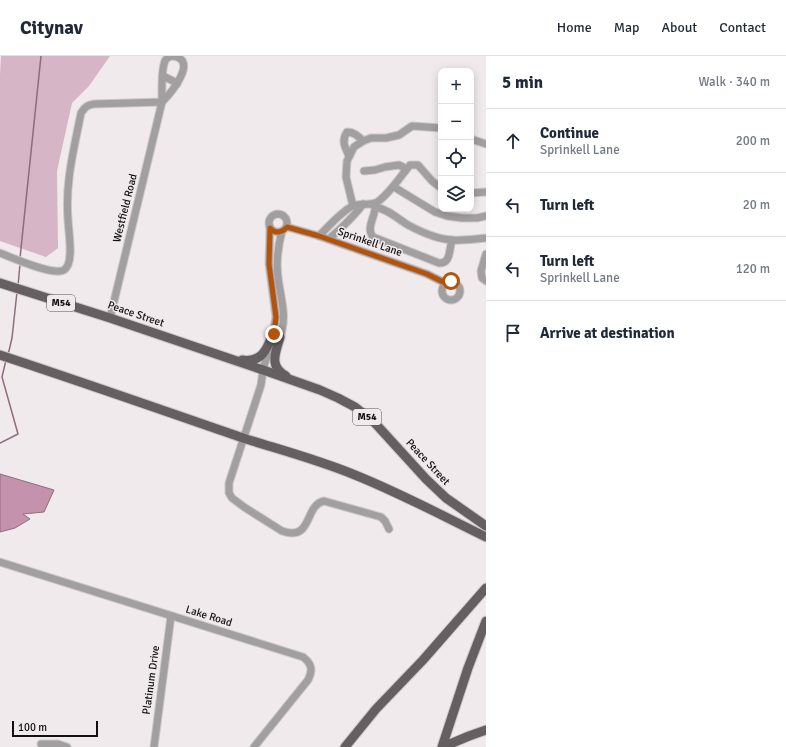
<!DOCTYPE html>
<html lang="en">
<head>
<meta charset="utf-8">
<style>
  :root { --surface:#fff; --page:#f2f2f3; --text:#1f2937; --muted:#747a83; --line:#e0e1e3 }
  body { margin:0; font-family:Signika,sans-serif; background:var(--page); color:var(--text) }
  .controls { position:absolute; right:12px; top:12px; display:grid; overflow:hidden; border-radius:8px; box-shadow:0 2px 10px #0003 }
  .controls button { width:36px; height:36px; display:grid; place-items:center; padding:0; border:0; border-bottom:1px solid var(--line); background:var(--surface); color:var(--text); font:20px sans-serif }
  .scale { position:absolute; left:12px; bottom:10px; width:86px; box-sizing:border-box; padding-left:4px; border:2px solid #121011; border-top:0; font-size:11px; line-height:14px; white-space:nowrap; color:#121011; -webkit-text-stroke:3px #f1eaed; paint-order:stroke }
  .stop { position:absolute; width:12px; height:12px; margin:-9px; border:3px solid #b45309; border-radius:50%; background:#fff }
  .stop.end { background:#b45309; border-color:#fff; box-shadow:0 1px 4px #0008 }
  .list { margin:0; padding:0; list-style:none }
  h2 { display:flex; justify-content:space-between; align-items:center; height:52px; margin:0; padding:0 16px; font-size:17px }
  h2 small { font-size:13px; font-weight:400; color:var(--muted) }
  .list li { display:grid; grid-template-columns:26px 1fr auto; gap:12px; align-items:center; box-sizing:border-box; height:64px; padding:0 16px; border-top:1px solid var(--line) }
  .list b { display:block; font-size:15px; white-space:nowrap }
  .list p { margin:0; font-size:13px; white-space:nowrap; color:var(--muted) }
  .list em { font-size:13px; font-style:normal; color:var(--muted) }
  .icon { flex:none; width:22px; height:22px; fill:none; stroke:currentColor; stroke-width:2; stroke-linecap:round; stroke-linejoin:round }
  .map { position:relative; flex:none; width:486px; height:691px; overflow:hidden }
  header { display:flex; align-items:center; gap:24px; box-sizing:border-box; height:56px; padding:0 20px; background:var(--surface); border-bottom:1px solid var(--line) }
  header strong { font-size:19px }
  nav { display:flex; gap:22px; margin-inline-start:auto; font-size:14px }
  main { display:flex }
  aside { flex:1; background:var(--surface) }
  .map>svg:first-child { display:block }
  .green { fill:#d6b5c6 }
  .water { fill:#c492ac; stroke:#8f6b7e }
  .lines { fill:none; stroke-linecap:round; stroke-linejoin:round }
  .stream { stroke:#8f6b7e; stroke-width:1.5 }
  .minor-casing { stroke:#cdc7ca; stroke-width:9 }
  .major-casing { stroke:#cdc7ca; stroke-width:11 }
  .minor { stroke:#a29fa0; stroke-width:7 }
  .major { stroke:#655f62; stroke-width:9 }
  .route { stroke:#b45309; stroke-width:5 }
  .labels { text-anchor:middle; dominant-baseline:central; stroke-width:3; stroke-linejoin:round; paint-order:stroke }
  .shield { fill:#f1eaed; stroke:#555153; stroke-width:1 }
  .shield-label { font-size:10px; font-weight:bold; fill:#121011 }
  .street-label { font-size:11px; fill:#121011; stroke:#f1eaed }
</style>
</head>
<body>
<header>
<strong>Citynav</strong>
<nav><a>Home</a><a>Map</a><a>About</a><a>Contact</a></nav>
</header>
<main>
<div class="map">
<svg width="486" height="691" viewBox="0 0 486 691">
  <rect width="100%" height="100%" fill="#f1eaed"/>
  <path class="green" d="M1,0H110L89,30L72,47L57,115L58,192L46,201L0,185V19Z"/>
  <path class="water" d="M0,418L54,434L44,456L23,458L30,463L15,472L0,476Z"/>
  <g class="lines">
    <g class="stream">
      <path d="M20,202L41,0"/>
      <path d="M18,230L20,208"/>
      <path d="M8,299L12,282L17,236"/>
      <path d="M0,387L18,378L2,321L6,304"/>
    </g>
    <defs>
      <g id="minor">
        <path d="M172,0C200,3 170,38 162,46C162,36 161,14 165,5C166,2 169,1 172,0Z"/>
        <path d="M163,20L173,25L177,28"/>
        <path d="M471,83L486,88"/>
        <path d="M349,100C345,91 341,85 347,76C354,76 358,80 363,85"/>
        <path d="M364,115L375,114L385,111L399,109L403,111L405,115"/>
        <path d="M394,131L435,156L447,160L462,162H477L486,160"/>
        <path d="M471,137L486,136"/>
        <path d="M375,148C377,159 365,171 373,181L439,207C451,208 449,193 452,184"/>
        <path d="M353,150L346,121L347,105L354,91L363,85L371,82H386L399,79L412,70L441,72"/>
        <path d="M375,151C388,153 398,163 408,169C421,176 437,183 452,184C461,185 476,183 486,182"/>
        <circle cx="278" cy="167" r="9"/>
        <path d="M287,171L319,180L427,218L445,227"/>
        <path d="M270,172L269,208L276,261L273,278L263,314L261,329L229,427V437L232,442L244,451L282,475C313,486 304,449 324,445L381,461L385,465L389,473"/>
        <path d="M319,180C328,171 340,157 351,151C361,145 372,152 380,144C392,134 400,121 410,109H418L432,125L441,132"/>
        <path d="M329,183C341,172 354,161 363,148"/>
        <path d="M0,197C13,202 53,220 64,214C75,207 68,174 68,163C65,126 74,93 81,57C85,51 87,49 94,48L162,46L110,262"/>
        <path d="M486,198L481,215L482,222L486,225"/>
        <circle cx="451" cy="235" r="9"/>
        <path d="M279,285C288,259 281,246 278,221C276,206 278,190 282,175"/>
        <path d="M0,506L303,601C312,608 313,614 308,624L254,691"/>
        <path d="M41,688H58L67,691"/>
        <path d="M154,691L171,560"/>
      </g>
      <g id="major">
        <path d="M0,227L110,262L269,316L320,334L338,342L355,351L374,366L426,423L446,442L486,470"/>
        <path d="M280,281C276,296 268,310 286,320"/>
        <path d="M0,299C82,326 162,354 243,382C281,394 319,404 355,419C400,437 443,460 486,481"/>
        <path d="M242,304C262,307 267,293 273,278"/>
        <path d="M345,691L376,653L423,604L486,532"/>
        <path d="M442,691L468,612L486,565"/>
        <path d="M443,691L469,680L486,674"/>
      </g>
    </defs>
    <use href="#minor" class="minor-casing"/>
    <use href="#major" class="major-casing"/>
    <use href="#minor" class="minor"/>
    <use href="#major" class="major"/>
  </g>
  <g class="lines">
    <path class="route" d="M274,278L276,261L269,208L270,172C275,178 282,177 287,171L319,180L427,218L445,227L451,225"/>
  </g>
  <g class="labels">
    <g class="shield">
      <rect x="47" y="239" width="28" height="16" rx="3"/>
      <rect x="353" y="353" width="28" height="16" rx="3"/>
    </g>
    <g class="shield-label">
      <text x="61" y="247">M54</text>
      <text x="367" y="361">M54</text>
    </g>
    <g class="street-label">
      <text transform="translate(125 152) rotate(-76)">Westfield Road</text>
      <text transform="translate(370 186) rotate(19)">Sprinkell Lane</text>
      <text transform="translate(136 258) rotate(19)">Peace Street</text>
      <text transform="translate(428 406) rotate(47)">Peace Street</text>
      <text transform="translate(209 560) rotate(17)">Lake Road</text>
      <text transform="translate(151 624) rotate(-82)">Platinum Drive</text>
    </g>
  </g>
</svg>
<div class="controls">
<button>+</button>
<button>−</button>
<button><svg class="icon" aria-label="locate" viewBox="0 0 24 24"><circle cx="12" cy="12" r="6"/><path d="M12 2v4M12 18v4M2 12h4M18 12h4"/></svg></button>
<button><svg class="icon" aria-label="layers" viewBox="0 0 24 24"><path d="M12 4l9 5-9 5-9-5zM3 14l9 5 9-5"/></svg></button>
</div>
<div class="scale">100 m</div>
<div class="stop" style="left:451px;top:225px"></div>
<div class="stop end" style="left:274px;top:278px"></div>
</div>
<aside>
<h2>5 min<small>Walk · 340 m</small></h2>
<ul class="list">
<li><svg class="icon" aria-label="ahead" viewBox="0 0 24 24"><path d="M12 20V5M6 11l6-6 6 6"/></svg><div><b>Continue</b><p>Sprinkell Lane</p></div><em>200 m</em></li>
<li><svg class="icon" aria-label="left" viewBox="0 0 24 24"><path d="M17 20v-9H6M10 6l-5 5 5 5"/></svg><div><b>Turn left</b></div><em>20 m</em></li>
<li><svg class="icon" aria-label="left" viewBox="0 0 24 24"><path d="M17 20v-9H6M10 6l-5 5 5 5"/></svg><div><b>Turn left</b><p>Sprinkell Lane</p></div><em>120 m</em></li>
<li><svg class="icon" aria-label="arrive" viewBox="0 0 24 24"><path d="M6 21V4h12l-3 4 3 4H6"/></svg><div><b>Arrive at destination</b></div></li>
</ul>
</aside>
</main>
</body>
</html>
